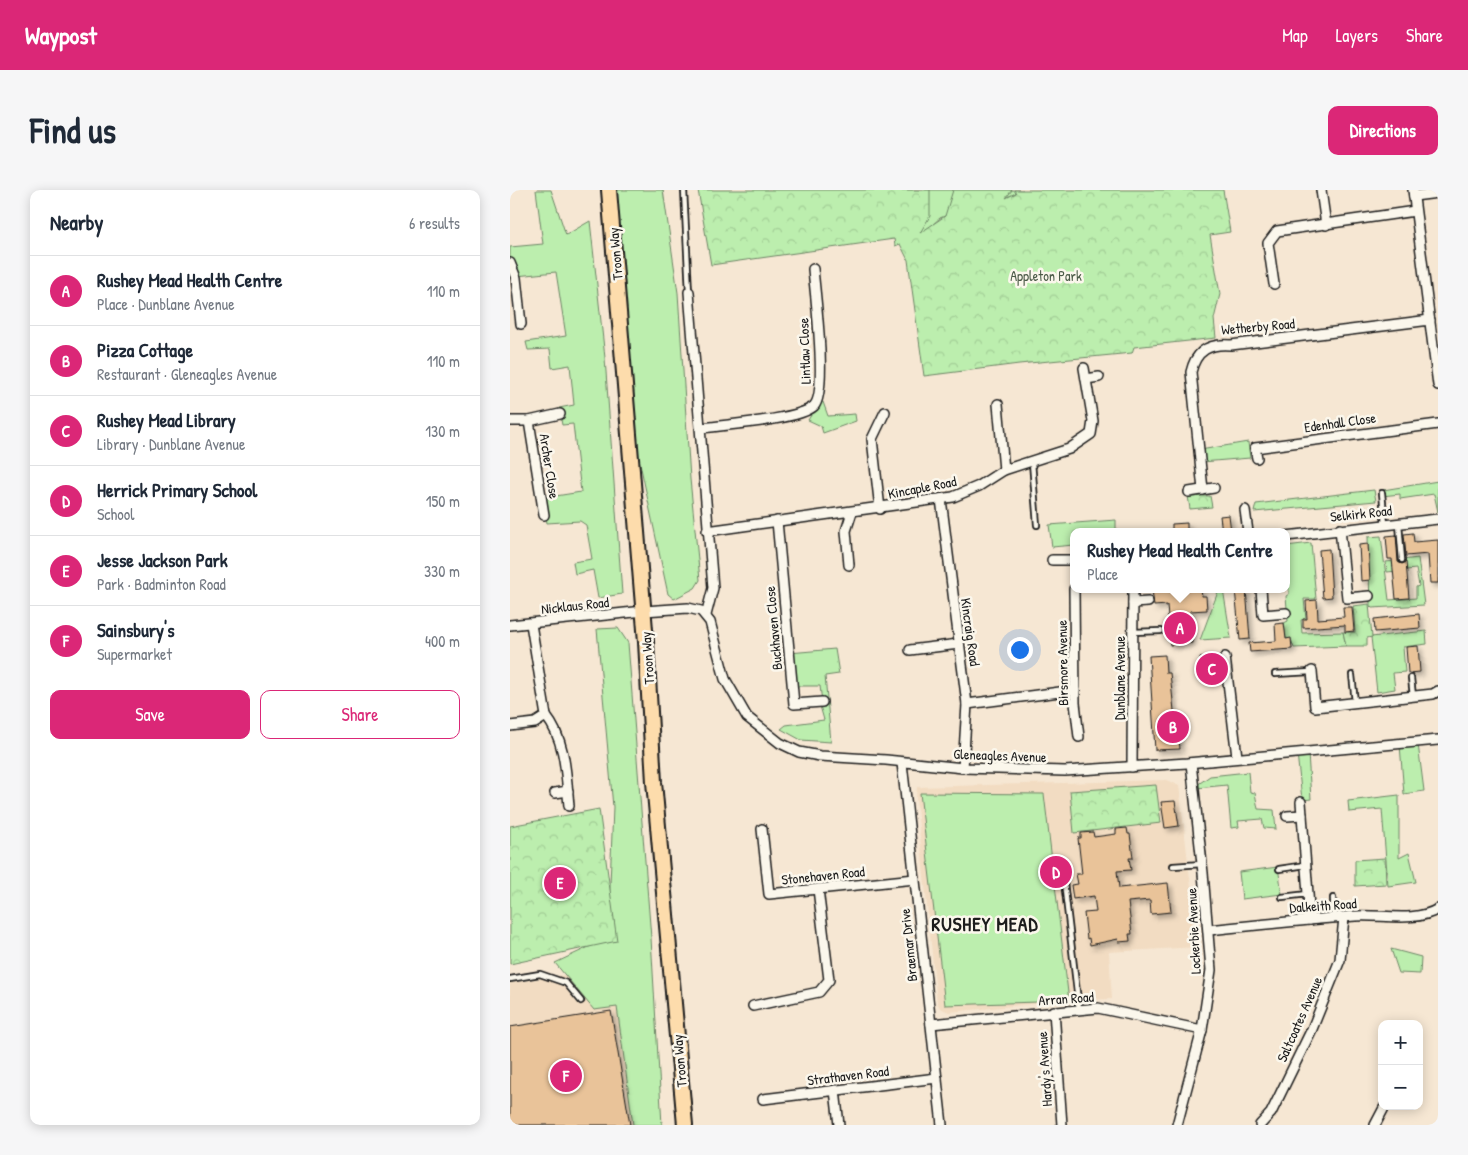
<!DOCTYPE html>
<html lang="en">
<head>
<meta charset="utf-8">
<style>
  :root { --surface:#fff; --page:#f6f6f7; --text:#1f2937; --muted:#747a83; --line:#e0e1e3; --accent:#db2777 }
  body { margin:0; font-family:"Patrick Hand",sans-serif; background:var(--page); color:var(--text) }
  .controls { position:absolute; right:15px; bottom:15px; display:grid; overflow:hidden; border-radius:10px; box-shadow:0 2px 12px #0003 }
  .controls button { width:45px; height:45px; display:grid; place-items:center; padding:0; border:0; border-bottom:1px solid var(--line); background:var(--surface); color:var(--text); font:25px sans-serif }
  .you { position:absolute; left:509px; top:459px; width:18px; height:18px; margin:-12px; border:4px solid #fff; border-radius:50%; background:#1a73e8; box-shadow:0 0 0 8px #1a73e833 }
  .badge { display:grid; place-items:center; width:32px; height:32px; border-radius:50%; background:var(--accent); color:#fff; font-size:16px; font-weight:700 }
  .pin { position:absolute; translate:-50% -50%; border:2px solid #fff; box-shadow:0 1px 5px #0006 }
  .popup { position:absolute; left:560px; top:338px; width:220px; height:65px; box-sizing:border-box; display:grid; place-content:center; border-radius:10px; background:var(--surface); filter:drop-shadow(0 1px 4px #0005); font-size:16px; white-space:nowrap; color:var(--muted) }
  .popup b { font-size:19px; color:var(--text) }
  .popup::after { content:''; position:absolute; left:50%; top:100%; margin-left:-10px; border:10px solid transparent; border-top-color:var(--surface) }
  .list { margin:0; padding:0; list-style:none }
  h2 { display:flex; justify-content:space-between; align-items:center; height:65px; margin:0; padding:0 20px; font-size:21px }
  h2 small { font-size:16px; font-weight:400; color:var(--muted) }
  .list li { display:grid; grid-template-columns:32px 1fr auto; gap:15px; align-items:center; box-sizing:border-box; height:70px; padding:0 20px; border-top:1px solid var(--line) }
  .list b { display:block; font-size:19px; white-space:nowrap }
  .list p { margin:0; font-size:16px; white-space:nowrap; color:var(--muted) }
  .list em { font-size:16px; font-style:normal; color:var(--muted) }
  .actions { display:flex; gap:10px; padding:15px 20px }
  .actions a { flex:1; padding:11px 0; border:1px solid var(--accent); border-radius:10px; text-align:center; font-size:18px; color:var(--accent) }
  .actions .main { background:var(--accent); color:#fff }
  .map { position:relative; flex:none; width:928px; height:935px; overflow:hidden; border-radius:10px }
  header { display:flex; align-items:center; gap:30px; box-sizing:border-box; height:70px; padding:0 25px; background:var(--accent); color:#fff }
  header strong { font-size:24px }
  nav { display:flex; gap:28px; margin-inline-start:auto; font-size:18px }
  .intro { display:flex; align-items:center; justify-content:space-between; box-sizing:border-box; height:120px; padding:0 30px }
  h1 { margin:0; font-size:35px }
  .button { padding:12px 22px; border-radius:10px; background:var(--accent); color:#fff; font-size:18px; font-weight:700 }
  main { display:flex; gap:30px; padding:0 30px }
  aside { flex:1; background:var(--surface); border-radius:10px; box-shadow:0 2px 12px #0003 }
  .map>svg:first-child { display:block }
  .built { fill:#f2dcc2 }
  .grass { fill:#bceeae; stroke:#6c8565 }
  .forest { fill:url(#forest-crowns); stroke:#6c8565 }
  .building { fill:#e9c399; stroke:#1c1c1c; filter:url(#shadow) }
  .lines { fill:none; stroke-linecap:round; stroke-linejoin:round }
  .service-casing { stroke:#1c1c1c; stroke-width:8 }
  .minor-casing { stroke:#1c1c1c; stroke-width:12 }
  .trunk-casing { stroke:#1c1c1c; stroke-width:18 }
  .service { stroke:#fbf7ec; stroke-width:4.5 }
  .minor { stroke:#fbf7ec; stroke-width:9 }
  .trunk { stroke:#fddcac; stroke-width:14 }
  .labels { text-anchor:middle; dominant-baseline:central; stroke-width:5; stroke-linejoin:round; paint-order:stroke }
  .street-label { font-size:14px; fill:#1c1c1c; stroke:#fbf7ec }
  .park-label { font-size:14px; fill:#4c5b48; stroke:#fbf7ec }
  .district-label { font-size:19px; font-weight:bold; letter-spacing:1px; fill:#1c1c1c; stroke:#fbf7ec }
</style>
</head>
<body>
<header>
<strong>Waypost</strong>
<nav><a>Map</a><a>Layers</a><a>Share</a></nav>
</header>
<div class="intro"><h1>Find us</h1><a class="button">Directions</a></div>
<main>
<aside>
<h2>Nearby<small>6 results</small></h2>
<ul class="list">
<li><span class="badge">A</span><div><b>Rushey Mead Health Centre</b><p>Place · Dunblane Avenue</p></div><em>110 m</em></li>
<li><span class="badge">B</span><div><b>Pizza Cottage</b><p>Restaurant · Gleneagles Avenue</p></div><em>110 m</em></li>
<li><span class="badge">C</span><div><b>Rushey Mead Library</b><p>Library · Dunblane Avenue</p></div><em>130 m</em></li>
<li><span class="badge">D</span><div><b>Herrick Primary School</b><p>School</p></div><em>150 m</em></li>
<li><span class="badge">E</span><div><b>Jesse Jackson Park</b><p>Park · Badminton Road</p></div><em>330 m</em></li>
<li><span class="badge">F</span><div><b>Sainsbury's</b><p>Supermarket</p></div><em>400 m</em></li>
</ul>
<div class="actions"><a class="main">Save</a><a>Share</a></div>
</aside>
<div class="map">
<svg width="928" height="935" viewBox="0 0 928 935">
  <defs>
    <pattern id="forest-crowns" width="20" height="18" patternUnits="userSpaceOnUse" patternTransform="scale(1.25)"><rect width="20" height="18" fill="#bceeae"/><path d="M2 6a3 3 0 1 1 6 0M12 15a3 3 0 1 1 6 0" fill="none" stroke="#a1cc95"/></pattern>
    <filter id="shadow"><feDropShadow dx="3.5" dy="3.5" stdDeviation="2.5" flood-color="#0004"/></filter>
  </defs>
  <rect width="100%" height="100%" fill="#f6e7d3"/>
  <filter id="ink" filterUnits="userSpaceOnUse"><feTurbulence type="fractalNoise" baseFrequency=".02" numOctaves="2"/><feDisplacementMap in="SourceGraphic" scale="10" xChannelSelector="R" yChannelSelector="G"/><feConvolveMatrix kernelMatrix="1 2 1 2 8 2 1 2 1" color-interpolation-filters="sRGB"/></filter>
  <g filter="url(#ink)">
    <g class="built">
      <path d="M656,590L669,595L688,757L599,762L602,809L556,811L439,822L430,818L427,812L406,608L407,597Z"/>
      <path d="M103,778L131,935H0V793Z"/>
    </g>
    <g class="grass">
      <path d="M26,0H41L56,45L80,31L95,168L112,404L88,408L83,380L65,384L63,372L82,369L76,335L70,331L37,333L33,308L71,302L63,234L52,235L49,218L64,215L60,175L42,178L40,159L18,160L16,152L56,146L46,82L6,86L0,71V57L33,54Z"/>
      <path d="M103,0H153L168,103L180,289L190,390L185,398L164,409L158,404L122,236Z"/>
      <path d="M380,0H513L495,8L447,21L430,28L414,42L388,49Z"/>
      <path d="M310,211L313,212L318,226L345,224L346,231L313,243L311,236L298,230Z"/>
      <path d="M738,252L740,268L692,272L690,260Z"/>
      <path d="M928,291V322L924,304L890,309V304L872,306L873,300Z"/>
      <path d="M864,300L866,311L744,322L746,314Z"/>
      <path d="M606,330V342H564V355L542,357L539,335Z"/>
      <path d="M871,346L879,410L906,408V397L909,396L906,379L877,382L876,372L908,368L914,415L862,418L860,416L858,347Z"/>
      <path d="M801,353L806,409H794L796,429L791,430L792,443L833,442L836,456L784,458L781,449H776L774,433L778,431L776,406L779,404L776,356Z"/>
      <path d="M709,399H713L721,448L690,450Z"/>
      <path d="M108,438L118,453L141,748L152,935H123L107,817L84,820L45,773L98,748L103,617L87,439Z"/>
      <path d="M916,441L917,454L893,457L895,482L883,483L885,499L867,502L861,447Z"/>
      <path d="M325,459L329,484L315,486L321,552L291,550L271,539L276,535L314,530L310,516L316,510L312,512L310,496H282L279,463Z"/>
      <path d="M908,554L914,601L894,604L890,555Z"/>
      <path d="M787,563H798L801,609L792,610Z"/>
      <path d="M738,582L740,602L745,603L748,619L764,620L766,639L754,638L752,629L728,631L729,637L721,638L717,595L687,598V595L700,586Z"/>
      <path d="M410,603L534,604L559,811L435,815Z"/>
      <path d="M889,605V668L899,663L906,692L878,696L872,619L839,622L838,611Z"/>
      <path d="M768,677L772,704L732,709L729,682Z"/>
      <path d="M881,759L911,767L910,784L889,783Z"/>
    </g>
    <g class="forest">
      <path d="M188,0H420V26L410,43L435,26L443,0H502L496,8L506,3L504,0H713L720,42L700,45L710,104L704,129L706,148L624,157L622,163L509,174L414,186L398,70L390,54L385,56L384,49L201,75Z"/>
      <path d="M678,306H700L702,317L680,319Z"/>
      <path d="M859,414L862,447L857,448V456H836L833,442H845L843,416Z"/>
      <path d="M646,595L651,633L564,643L560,601Z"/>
      <path d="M89,619L107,751L0,774V636Z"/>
      <path d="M875,668L876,694L845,696V670Z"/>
    </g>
    <g class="building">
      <path d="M719,325L721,342H712L710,326Z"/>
      <path d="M677,333V342H662V334Z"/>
      <path d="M903,343L904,352L928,350V393H920L918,364L896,366L894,344Z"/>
      <path d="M886,345L888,372L892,374L896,372L899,408L886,409L882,369H878L876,346Z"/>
      <path d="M858,354L860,390L851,391L849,355Z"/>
      <path d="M819,359L822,407L813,408L809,360Z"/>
      <path d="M642,399H691L692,406H696L697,420L680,421L682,453L660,455L657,415L644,416Z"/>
      <path d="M725,399H736L740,449L730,450Z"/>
      <path d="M807,410L808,429L834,427L833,417H842L844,441L835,442V435L793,438V429H797L796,411Z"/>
      <path d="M909,424L910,438L865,442L864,429Z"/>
      <path d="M774,433L776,449L781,448L782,459L740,462L739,453L766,451L765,434Z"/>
      <path d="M908,456L910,482L898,483L896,457Z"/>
      <path d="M655,465L656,483H660L667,549H669L670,559L645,560L639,466Z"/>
      <path d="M709,466L711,485L692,487L690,468Z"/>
      <path d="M665,611L669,636L655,638L651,612Z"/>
      <path d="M617,638L618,644H620L623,668H619L621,680L607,681L609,698L658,693L661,722L641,724L640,710L618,712L622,744H619L620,751L609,752L608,749L580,755L579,748L577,749L574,723L586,722L584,706L563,709L561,695L568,694L566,684H572L568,648H571V643L583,642L584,647L606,644V639Z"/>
      <path d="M101,821L120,935H0V837Z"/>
    </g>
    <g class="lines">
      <defs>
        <g id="service">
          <path d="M174,0L179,102"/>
          <path d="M522,272L527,335"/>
          <path d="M872,303L875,334"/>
          <path d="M889,334L892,370"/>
          <path d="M623,442L651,441"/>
          <path d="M765,484L801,482"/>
          <path d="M842,485L845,512"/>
          <path d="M901,488L903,506"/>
          <path d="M552,675L569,819"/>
          <path d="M663,676L692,674"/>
          <path d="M769,679L796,675"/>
          <path d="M772,707L798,704"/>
          <path d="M823,708L824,728"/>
          <path d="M0,789L30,784L56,793L71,811"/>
        </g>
        <g id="minor">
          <path d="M811,0L816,35"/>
          <path d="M903,0L928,195"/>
          <path d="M904,6L928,3"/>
          <path d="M0,73L6,88L11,134"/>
          <path d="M764,94L758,53L767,41L905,21"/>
          <path d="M179,102L203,398L196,425"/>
          <path d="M576,189L589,187"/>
          <path d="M488,214L494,280"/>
          <path d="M0,231H19L50,224"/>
          <path d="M19,231L34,325"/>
          <path d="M192,238C214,235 289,230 304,216C318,202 305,102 303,79"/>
          <path d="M747,268L745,258L928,234"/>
          <path d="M693,300L681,182C686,160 700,153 721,155L920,130"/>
          <path d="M679,302L704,298"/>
          <path d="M431,309L457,514L453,578"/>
          <path d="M370,319L362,249L375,222"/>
          <path d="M735,320L738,342"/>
          <path d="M267,331L284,514L312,512"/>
          <path d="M830,339L837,408L859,406"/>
          <path d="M197,341L443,307L469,296L494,280L559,259L581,244L583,231L574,178"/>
          <path d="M776,346L928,329"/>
          <path d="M542,370H564"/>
          <path d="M339,375L336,341L342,322"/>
          <path d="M564,399L565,513L569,547"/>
          <path d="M751,399L753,425L776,423"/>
          <path d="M623,413L638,412"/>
          <path d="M0,435L134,421L178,418L191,421L200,432L215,489L237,527L270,553L289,562L310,566L376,570L453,578L555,581L677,573L928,550"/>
          <path d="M400,460L449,454"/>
          <path d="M715,467L727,567"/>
          <path d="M802,481L805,517L923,504L928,501"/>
          <path d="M457,514L565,500"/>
          <path d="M36,526C56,551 56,585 59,616"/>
          <path d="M0,536L25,533L36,526L21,434"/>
          <path d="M392,573L432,935"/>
          <path d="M622,577L623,399"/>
          <path d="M45,603L58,601"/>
          <path d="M791,612L800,730"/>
          <path d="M777,626L792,625"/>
          <path d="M252,639L259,704L405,689"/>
          <path d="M699,740C747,735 796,730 845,726C871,724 905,733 928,719"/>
          <path d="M243,816L309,802L319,790L308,699"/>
          <path d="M544,821L552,935"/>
          <path d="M421,834L588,818L692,840"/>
          <path d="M325,900L329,935"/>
          <path d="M253,909L427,888"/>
          <path d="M667,935L692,840L701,780L693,683L681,573"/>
          <path d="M750,935L761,923L802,839L830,770L834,727"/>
          <path d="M865,935L875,916"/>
        </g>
        <path id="trunk" d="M99,0L136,452L144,592L175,935"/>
      </defs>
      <use href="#service" class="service-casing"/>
      <use href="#minor" class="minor-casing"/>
      <use href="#trunk" class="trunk-casing"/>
      <use href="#service" class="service"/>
      <use href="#minor" class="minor"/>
      <use href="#trunk" class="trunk"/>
    </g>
  </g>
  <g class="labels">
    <g class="street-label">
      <text transform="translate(105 64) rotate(-95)">Troon Way</text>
      <text transform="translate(748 136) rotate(-5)">Wetherby Road</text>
      <text transform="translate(294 161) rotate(-92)">Lintlaw Close</text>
      <text transform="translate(830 232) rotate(-8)">Edenhall Close</text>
      <text transform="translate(40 276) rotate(81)">Archer Close</text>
      <text transform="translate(412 297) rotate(-11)">Kincaple Road</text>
      <text transform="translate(851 323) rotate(-6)">Selkirk Road</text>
      <text transform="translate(65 415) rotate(-6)">Nicklaus Road</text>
      <text transform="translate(263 438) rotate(-95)">Buckhaven Close</text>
      <text transform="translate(461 442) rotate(82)">Kincraig Road</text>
      <text transform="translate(137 468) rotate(-94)">Troon Way</text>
      <text transform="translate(552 473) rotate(-91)">Birsmore Avenue</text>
      <text transform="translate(609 488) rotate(-90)">Dunblane Avenue</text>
      <text transform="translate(490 565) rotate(2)">Gleneagles Avenue</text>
      <text transform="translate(313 685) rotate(-6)">Stonehaven Road</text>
      <text transform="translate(813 715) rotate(-4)">Dalkeith Road</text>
      <text transform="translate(683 741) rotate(-93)">Lockerbie Avenue</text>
      <text transform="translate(398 755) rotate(-96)">Braemar Drive</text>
      <text transform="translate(556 808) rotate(-4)">Arran Road</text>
      <text transform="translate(789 829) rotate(-66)">Saltcoates Avenue</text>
      <text transform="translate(169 871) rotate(-95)">Troon Way</text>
      <text transform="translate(534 879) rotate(-94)">Hardy's Avenue</text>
      <text transform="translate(338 885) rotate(-7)">Strathaven Road</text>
    </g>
    <g class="park-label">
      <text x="536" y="85">Appleton Park</text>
    </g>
    <g class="district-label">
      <text x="475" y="734">RUSHEY MEAD</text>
    </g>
  </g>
</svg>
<div class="controls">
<button>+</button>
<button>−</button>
</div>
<div class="you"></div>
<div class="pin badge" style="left:670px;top:438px">A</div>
<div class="popup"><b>Rushey Mead Health Centre</b>Place</div>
<div class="pin badge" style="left:663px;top:537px">B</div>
<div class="pin badge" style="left:702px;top:479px">C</div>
<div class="pin badge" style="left:546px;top:682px">D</div>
<div class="pin badge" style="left:50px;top:693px">E</div>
<div class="pin badge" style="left:56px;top:886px">F</div>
</div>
</main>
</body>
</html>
